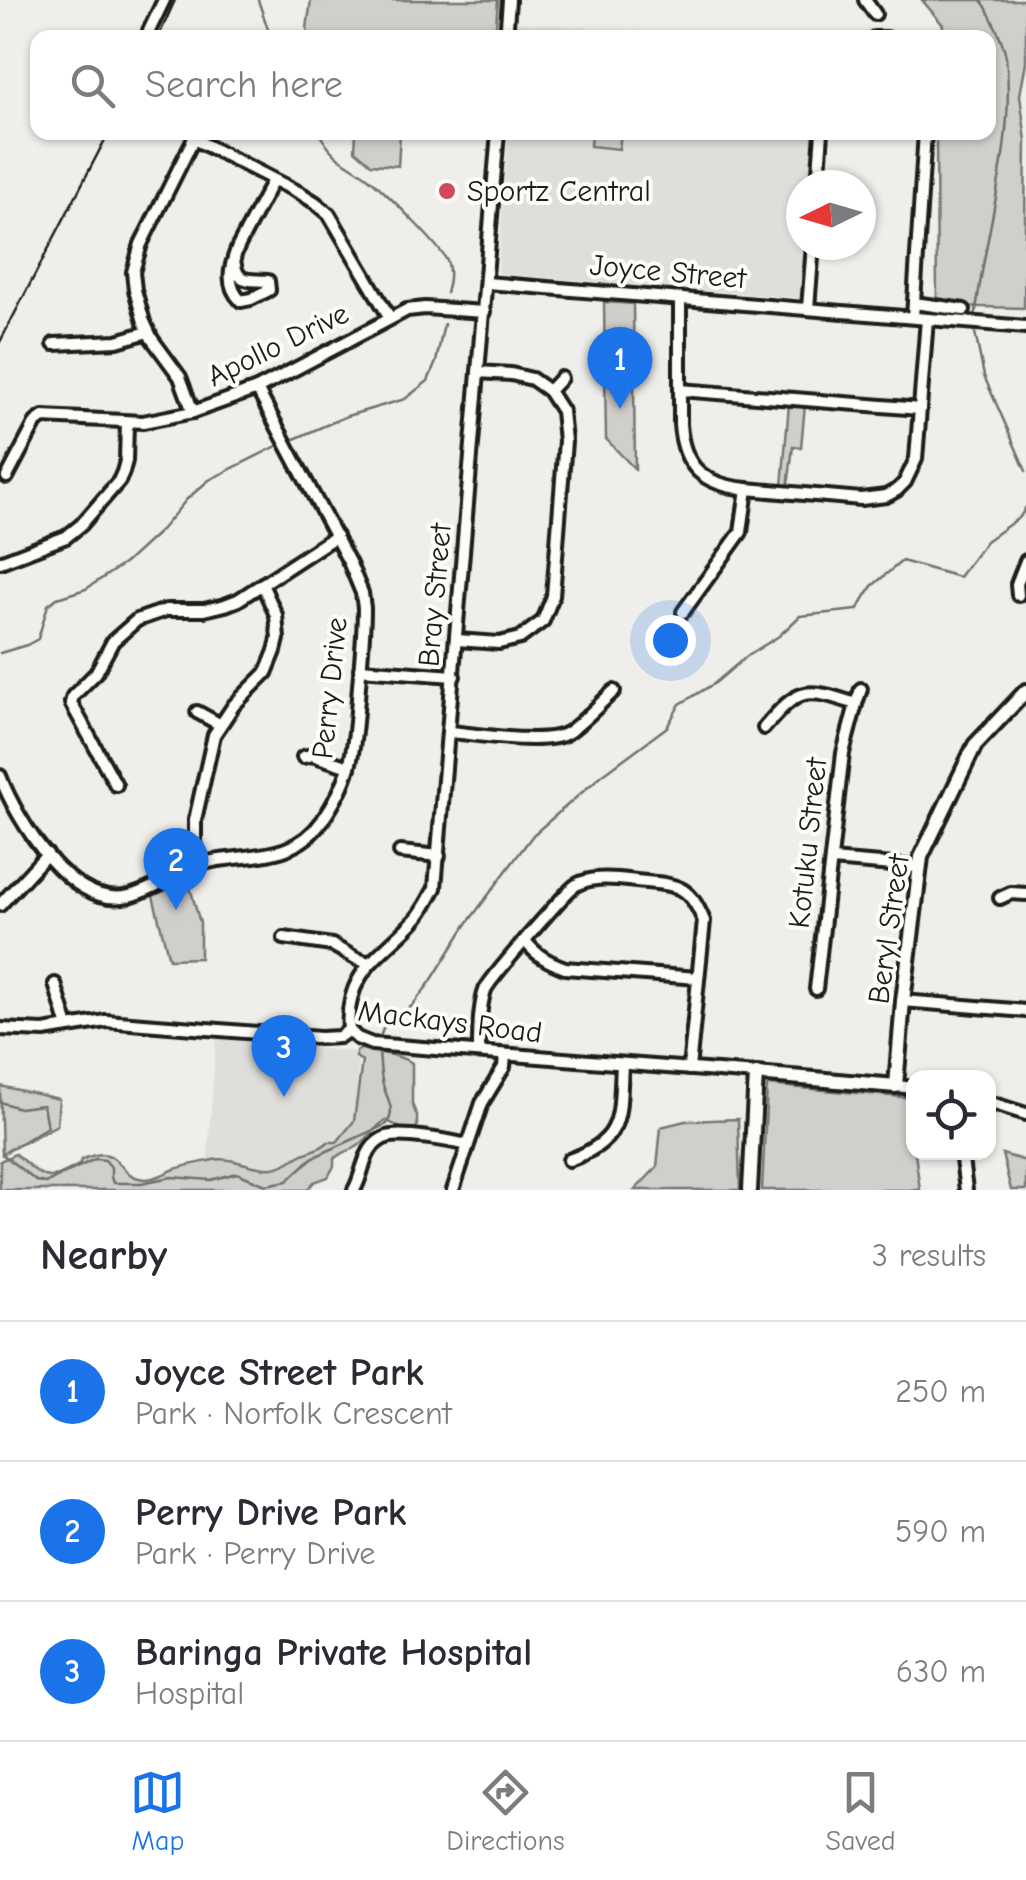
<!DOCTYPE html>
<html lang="en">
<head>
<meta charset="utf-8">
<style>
  :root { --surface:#fff; --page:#f2f2f3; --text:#2b2b33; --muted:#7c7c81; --line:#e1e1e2; --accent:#1a73e8 }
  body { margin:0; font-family:"Comic Neue",sans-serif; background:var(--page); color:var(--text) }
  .controls { position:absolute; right:30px; bottom:30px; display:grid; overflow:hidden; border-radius:20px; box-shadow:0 2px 8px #0004 }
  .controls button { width:90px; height:90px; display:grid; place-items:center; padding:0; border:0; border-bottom:2px solid var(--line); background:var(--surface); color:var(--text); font:50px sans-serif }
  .compass { position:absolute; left:786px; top:170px; width:90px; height:90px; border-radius:50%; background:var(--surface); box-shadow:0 2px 8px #0004; rotate:265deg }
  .you { position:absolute; left:670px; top:640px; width:35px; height:35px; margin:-25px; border:8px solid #fff; border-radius:50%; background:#1a73e8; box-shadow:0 0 0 15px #1a73e833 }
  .badge { display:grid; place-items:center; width:65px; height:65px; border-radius:50%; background:var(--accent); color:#fff; font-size:32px; font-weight:700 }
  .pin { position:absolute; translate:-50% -82px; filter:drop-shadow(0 2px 5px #0008) }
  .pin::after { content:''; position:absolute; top:52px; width:35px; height:30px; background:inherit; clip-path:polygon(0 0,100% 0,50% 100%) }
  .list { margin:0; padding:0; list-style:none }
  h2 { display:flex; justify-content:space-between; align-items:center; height:130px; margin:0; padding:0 40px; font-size:42px }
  h2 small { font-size:32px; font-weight:400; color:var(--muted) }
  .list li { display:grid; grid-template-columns:65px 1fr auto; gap:30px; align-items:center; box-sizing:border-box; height:140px; padding:0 40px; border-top:2px solid var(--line) }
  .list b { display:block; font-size:38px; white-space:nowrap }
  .list p { margin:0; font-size:32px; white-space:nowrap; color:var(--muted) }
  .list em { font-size:32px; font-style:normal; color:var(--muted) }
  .icon { flex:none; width:55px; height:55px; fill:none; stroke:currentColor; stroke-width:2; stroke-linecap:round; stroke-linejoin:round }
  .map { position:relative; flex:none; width:1026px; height:1190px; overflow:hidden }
  .search { position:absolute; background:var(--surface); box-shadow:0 2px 8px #0004; left:30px; right:30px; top:30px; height:110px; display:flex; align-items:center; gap:25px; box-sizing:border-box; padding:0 35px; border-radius:20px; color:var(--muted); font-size:38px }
  .sheet { height:550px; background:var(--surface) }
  nav { display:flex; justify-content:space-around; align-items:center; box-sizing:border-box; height:140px; border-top:2px solid var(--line); background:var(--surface); font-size:28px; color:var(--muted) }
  nav a { display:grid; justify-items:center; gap:5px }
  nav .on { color:var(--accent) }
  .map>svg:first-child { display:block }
  .built { fill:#e0deda }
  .green { fill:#d0cfcc; stroke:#767674; stroke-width:2.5 }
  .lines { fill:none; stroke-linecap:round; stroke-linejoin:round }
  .stream { stroke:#706f6d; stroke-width:2.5 }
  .minor-casing { stroke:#1c1c1c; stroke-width:18 }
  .major-casing { stroke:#1c1c1c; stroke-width:20 }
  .minor { stroke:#fdfcf7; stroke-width:10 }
  .major { stroke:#fdfcf7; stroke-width:12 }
  .rail { stroke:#1c1c1c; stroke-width:2.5 }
  .poi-dot { fill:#d1495b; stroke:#fdfcf7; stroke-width:4 }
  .labels { text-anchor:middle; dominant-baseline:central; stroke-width:8; stroke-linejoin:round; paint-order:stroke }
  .poi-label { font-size:30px; fill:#1c1c1c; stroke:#fdfcf7; text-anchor:start }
  .street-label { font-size:30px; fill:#1c1c1c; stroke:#fdfcf7 }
</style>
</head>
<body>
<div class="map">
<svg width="1026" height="1190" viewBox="0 0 1026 1190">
  <rect width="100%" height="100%" fill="#f0eeea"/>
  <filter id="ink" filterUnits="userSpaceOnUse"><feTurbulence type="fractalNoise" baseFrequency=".01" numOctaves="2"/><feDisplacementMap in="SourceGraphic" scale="20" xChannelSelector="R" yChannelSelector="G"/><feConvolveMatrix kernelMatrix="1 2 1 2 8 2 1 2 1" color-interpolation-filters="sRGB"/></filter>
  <g filter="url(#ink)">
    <g class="built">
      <path d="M517,23L675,33L735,37H519L516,32Z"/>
      <path d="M508,133H813L809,185H801V245H804L800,298L500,274L498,271Z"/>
      <path d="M216,1039L359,1052L353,1142L291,1174L207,1166Z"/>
    </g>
    <g class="green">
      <path d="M311,0H498L495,37H308L307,28Z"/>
      <path d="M922,0H1026V62L1020,95L1026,141L1024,308L937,306L936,133L988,132V38L942,37L943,25Z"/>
      <path d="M356,133H400L398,166L371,164L355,150Z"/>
      <path d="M591,133H621L619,149L590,146Z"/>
      <path d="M604,302L633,304L635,469L606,439Z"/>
      <path d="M789,404L805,405L801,447L793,446L788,487L782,486Z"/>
      <path d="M188,880L200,923V958L169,959L153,896Z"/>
      <path d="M361,1049C376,1052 401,1055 412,1063V1104L417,1116V1128L405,1130L385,1120C375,1128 368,1139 358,1146C350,1152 342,1151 334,1159V1166L328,1177L314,1182L307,1190H0V1161L15,1154C46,1178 42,1186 80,1164L81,1160C124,1140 114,1178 146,1179C157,1179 165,1173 175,1169C186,1165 200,1163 213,1160C233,1156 253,1170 273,1168C283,1167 292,1160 301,1155C311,1150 320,1150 328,1142H337L354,1121L362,1061L356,1057V1051Z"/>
      <path d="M767,1085L913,1098L914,1152L915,1153L920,1190H762Z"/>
      <path d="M0,1086L59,1099L57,1125L2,1154Z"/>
      <path d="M738,1119L740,1190H635L657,1167L661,1127L685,1121Z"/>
      <path d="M1002,1154L1026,1161V1190H1011Z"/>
    </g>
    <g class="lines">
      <g class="stream">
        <path d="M258,0L271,38"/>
        <path d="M319,132C334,162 348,161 371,180C385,192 441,247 447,261C451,271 449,283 446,293"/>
        <path d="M975,320C984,233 1016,144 1006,57C1004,41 993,22 986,7L981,0"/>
        <path d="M974,328L984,376L1026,471"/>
        <path d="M292,440L347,416L405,399L428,381L436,362L444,324"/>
        <path d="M0,653L27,645L38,639L48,605L57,598L86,589L125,563L161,530L187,499L209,480L279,445"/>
        <path d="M380,1037L386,1021L412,1006L431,981L466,925L533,835L602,775L667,727L680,704L715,683L747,656L779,636L800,616L857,610L872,586L902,561L959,577L986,541L1020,517L1026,507"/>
        <path d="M0,1102L19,1108L43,1105L47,1127L2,1154L36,1181L45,1183L95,1159L105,1160L111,1167V1177L113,1183H141L172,1177L211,1180L237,1173L266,1185L287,1181L312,1158L387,1124C396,1109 387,1099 383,1085C380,1074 380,1062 379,1051"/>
      </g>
      <defs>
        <g id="minor">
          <path d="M865,0L875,14"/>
          <path d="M149,31L164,0"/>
          <path d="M506,38L509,0"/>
          <path d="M874,38H887"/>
          <path d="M194,139L300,193L316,203L329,214L390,318"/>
          <path d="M818,185L822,132"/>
          <path d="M234,258C236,285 248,279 268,281L269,290L251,299L241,301C225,285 230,266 238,247L273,180"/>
          <path d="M486,283L1026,327"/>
          <path d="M680,298V424C683,468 704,485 747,489L861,499L886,496L897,490L905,482L916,459L927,319"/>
          <path d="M914,303L964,310"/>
          <path d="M808,308L813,245"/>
          <path d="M913,317L925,132"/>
          <path d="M54,344L117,341L148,332"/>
          <path d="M680,390L920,409"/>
          <path d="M549,391L561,378"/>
          <path d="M193,412L180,377L152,339L144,322L135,290L133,272L141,244L197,132"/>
          <path d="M7,477L36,422L43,417L143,422L193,412L257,389L407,310L425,308L484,312"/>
          <path d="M0,562L66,537L81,525L119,481L123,472L126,461L127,422"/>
          <path d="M1018,595L1017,584L1026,561"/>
          <path d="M683,612L741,532L747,489"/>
          <path d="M457,640L499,643L520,638L543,621L553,596L565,441L562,411L549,391L532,379L511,374L478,372"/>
          <path d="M360,669L454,676"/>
          <path d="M856,704L861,689"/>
          <path d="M197,712L219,724"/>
          <path d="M764,728C799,687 805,687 856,704L843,753L816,989"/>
          <path d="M450,732C476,734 546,746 567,733C584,722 599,704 614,691"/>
          <path d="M303,757L312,755L349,767"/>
          <path d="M0,776C17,821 72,910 129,896C158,889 182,867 213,861C253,854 295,860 322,821C333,805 344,785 349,767C355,745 356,721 358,699C360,669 364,638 364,608L362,593L350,564L257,389"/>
          <path d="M116,785L71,703L73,696L96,673L113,641L137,620L166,610H204L225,605L238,600L336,536"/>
          <path d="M400,852L439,856"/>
          <path d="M831,860L918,867"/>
          <path d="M199,865L195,842V820L214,735L234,705L266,673L275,651L278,639L276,615L262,584"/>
          <path d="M1000,898L1011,893L1026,894"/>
          <path d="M0,905L47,854"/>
          <path d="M284,938L332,945L357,959L369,963"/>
          <path d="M526,942C537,956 549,962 565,968L698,978"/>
          <path d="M55,984L68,1027"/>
          <path d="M903,1001L1026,1011"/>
          <path d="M0,1029L44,1031L106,1021L320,1038L339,1037L349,1030"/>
          <path d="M349,1030C344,973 380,957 414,921C423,912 429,899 435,888L498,132"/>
          <path d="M349,1030L357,1038L372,1044L756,1074"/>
          <path d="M479,1052C479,1033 479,1009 485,990C489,980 567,890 576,885C596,874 624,880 646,882C681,885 690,888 704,921L689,1069"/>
          <path d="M896,1086L914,1088"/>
          <path d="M988,1102L1026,1114"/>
          <path d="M961,1152L966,1190"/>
          <path d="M569,1160C625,1140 619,1116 622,1065"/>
          <path d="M354,1190C362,1177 363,1157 373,1146C377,1142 382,1138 387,1137C401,1132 452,1141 467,1145"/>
          <path d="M453,1190L482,1103L504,1067L505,1055"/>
        </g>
        <path id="major" d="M750,1190L756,1074L896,1086L903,1001L921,857L975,745L1026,691"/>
      </defs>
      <use href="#minor" class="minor-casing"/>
      <use href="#major" class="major-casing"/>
      <use href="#minor" class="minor"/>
      <use href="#major" class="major"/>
      <g class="rail">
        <path d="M158,38L175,0"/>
        <path d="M0,342L109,132"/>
      </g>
    </g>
  </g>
  <circle class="poi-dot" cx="447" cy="191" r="10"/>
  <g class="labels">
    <g class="poi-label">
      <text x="467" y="191">Sportz Central</text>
    </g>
    <g class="street-label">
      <text transform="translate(668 272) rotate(5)">Joyce Street</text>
      <text transform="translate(278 345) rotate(-26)">Apollo Drive</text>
      <text transform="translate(435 595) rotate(-85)">Bray Street</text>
      <text transform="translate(330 688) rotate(-84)">Perry Drive</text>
      <text transform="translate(808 843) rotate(-84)">Kotuku Street</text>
      <text transform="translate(889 929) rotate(-82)">Beryl Street</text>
      <text transform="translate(450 1022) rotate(7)">Mackays Road</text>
    </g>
  </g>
</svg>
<div class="controls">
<button><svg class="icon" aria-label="locate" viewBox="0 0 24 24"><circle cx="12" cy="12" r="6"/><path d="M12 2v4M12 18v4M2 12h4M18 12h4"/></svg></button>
</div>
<svg class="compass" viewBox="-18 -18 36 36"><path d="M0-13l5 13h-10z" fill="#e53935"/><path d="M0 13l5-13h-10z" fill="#7c7c81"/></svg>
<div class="you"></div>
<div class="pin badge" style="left:620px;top:409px">1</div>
<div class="pin badge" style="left:176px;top:910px">2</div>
<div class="pin badge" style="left:284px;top:1097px">3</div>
<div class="search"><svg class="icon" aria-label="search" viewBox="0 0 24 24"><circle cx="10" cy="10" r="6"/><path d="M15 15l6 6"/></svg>Search here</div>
</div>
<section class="sheet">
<h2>Nearby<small>3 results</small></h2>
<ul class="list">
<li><span class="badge">1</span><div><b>Joyce Street Park</b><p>Park · Norfolk Crescent</p></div><em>250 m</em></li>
<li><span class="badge">2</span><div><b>Perry Drive Park</b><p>Park · Perry Drive</p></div><em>590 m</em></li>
<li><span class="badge">3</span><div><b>Baringa Private Hospital</b><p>Hospital</p></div><em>630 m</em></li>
</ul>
</section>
<nav>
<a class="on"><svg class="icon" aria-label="map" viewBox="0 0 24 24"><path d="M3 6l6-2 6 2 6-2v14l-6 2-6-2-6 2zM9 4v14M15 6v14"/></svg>Map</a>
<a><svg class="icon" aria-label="directions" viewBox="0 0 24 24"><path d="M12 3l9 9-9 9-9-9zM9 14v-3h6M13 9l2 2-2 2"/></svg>Directions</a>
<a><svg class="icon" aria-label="saved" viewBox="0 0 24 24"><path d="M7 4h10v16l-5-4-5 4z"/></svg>Saved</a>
</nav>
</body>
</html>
